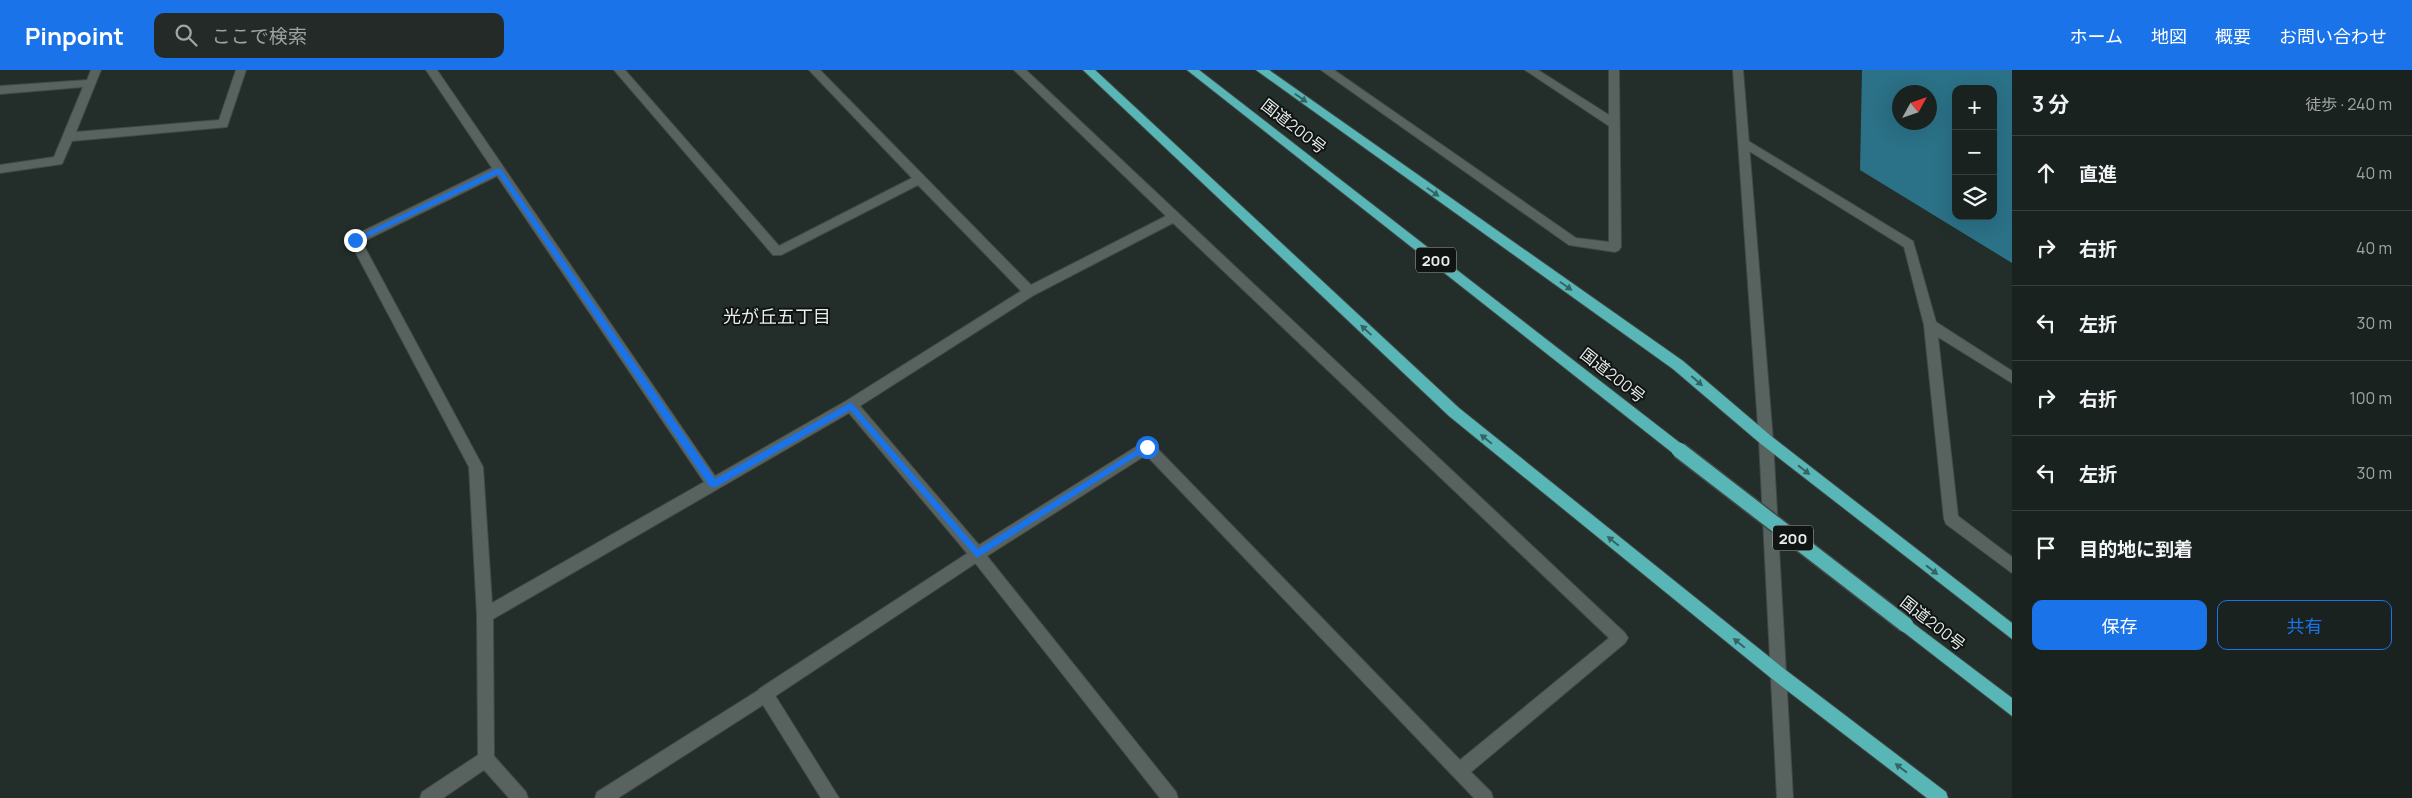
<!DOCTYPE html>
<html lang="ja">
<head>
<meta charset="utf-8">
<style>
  :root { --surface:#1a221f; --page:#232a28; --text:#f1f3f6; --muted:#9fa4a4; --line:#383f3d; --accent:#1a73e8 }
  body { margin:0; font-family:Manrope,"Noto Sans JP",sans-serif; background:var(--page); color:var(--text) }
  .controls { position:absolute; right:15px; top:15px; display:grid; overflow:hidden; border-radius:10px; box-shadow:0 5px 20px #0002 }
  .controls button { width:45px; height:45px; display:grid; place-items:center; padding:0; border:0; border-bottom:1px solid var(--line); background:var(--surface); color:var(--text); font:25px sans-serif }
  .compass { position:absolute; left:1892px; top:15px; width:45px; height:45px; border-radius:50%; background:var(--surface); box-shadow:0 5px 20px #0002; rotate:50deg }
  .stop { position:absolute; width:15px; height:15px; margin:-11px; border:4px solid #1a73e8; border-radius:50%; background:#fff }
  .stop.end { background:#1a73e8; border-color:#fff; box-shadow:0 1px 5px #0008 }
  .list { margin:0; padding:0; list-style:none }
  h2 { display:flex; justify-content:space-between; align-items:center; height:65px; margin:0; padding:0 20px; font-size:21px }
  h2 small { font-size:16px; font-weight:400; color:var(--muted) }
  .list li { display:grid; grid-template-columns:32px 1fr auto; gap:15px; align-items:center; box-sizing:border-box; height:75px; padding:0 20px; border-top:1px solid var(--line) }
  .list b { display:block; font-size:19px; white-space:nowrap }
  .list em { font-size:16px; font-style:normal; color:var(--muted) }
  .actions { display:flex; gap:10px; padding:15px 20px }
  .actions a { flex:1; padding:11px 0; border:1px solid var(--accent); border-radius:10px; text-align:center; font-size:18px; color:var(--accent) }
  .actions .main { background:var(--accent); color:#fff }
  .icon { flex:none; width:28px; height:28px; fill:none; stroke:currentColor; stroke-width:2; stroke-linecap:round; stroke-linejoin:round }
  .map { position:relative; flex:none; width:2012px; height:728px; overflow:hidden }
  header { display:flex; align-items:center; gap:30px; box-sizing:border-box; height:70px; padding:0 25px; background:var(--accent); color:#fff }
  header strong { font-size:24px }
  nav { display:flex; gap:28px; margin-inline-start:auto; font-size:18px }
  .search { width:350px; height:45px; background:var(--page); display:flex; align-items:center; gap:12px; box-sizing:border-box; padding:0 18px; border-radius:10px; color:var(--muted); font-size:19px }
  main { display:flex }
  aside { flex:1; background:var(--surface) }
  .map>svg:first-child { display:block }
  .water { fill:#2b7187; fill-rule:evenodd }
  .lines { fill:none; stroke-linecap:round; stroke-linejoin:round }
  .service-casing { stroke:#414946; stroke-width:2 }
  .minor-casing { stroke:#414946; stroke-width:2 }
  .tertiary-casing { stroke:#414946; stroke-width:2 }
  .trunk-casing { stroke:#414946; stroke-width:2 }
  .service { fill:#58635f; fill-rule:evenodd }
  .minor { fill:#58635f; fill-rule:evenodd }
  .tertiary { fill:#58635f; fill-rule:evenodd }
  .trunk { fill:#59b6b6; fill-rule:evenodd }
  .trunk-bridge-casing { stroke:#414946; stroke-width:18; stroke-linecap:butt }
  .trunk-bridge { stroke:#59b6b6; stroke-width:15 }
  .oneway { fill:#346564 }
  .route { fill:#1a73e8 }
  .labels { text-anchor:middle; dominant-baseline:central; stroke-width:4; stroke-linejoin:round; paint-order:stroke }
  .shield { fill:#101412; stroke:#a7adab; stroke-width:1 }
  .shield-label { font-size:15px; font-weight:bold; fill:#e8eeec }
  .street-label { font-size:16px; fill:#e8eeec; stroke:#101412 }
  .neighbourhood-label { font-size:18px; fill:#e8eeec; stroke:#101412 }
</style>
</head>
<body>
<header>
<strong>Pinpoint</strong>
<div class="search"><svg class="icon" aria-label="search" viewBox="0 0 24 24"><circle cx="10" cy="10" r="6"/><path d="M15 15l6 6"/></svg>ここで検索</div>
<nav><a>ホーム</a><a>地図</a><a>概要</a><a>お問い合わせ</a></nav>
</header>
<main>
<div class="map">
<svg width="2012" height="728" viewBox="0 0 2012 728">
  <rect width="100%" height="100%" fill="#232d29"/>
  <path class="water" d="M1862,0H2012V193L1860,100ZM1956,19H1993V146H1956ZM1900,22H1930V52H1900Z"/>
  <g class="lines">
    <defs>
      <g id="service">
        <path d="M91,0H101L76,62L219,50L236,0H246L227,57L72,71L62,94L0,103V95L54,87L83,17L0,24V16L87,10Z"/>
        <path d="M977,477L982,479L984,484L982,489L771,629L765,632L759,629L757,624L759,619Z"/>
      </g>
      <g id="minor">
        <path d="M426,0H437L715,406L846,331L1021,221L918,115L781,185H773L614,0H625L779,176L912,108L809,0H820L1031,215L1166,146L1014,0H1026L1625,563L1628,568L1625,573L1471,702L1491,722L1493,728H1474L1146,385L987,486L1176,722L1178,728H1160L972,489L849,343L493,549L494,686L526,722L528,728H509L484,700L443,728H420L422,722L478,685L477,545L469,397L349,170L351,167L492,98ZM497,106L704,412L492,533L483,397L362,172ZM1173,153L1609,568L1460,690L1152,373L1147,371L1142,373L979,475L860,336L1034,225Z"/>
        <path d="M1321,0H1334L1576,168L1609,172V56L1525,0H1538L1609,45V0H1619L1621,177L1619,180L1615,182L1569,175Z"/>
        <path d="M1745,69L1913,171L1936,252L2012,301V313L1938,267L1958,446L2012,487V503L1946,454L1944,449L1924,255L1904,177L1741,76L1739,73Z"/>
        <path d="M765,616L771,619L839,728H821L763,635L618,728H595L597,722Z"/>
      </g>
      <path id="tertiary" d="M1733,0H1743L1773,370L1793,728H1777L1759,370Z"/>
      <g id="trunk">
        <path d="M1083,0H1095L1459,338L1783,598L1946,722L1948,728H1927L1771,608L1449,346Z"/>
        <path d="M1187,0H1199L1684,376L1686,380L1684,384L1679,386L1674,384Z"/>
        <path d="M1256,0H1269L1683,291L1771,366L2012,553V569L1761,374L1673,299Z"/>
        <path d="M1906,548L2012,628V646L1901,560L1898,555L1901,550Z"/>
      </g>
    </defs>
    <use href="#service" class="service-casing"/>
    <use href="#minor" class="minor-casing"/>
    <use href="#tertiary" class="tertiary-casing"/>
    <use href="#trunk" class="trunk-casing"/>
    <use href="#service" class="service"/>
    <use href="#minor" class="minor"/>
    <use href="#tertiary" class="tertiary"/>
    <use href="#trunk" class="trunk"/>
    <defs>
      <path id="trunk-bridge" d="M1679,380L1906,555"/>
    </defs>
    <use href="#trunk-bridge" class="trunk-bridge-casing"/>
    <use href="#trunk-bridge" class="trunk-bridge"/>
  </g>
  <defs><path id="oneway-solid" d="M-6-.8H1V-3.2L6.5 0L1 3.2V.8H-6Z" transform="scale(1.25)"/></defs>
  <g class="oneway">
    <use href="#oneway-solid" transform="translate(1301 28) rotate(35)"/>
    <use href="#oneway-solid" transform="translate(1433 122) rotate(35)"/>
    <use href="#oneway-solid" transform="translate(1566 216) rotate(35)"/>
    <use href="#oneway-solid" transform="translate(1366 260) rotate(-137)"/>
    <use href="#oneway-solid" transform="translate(1697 311) rotate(41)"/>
    <use href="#oneway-solid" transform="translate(1486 369) rotate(-141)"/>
    <use href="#oneway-solid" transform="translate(1804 400) rotate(38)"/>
    <use href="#oneway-solid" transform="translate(1613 471) rotate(-141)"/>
    <use href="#oneway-solid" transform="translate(1932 500) rotate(38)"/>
    <use href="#oneway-solid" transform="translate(1739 573) rotate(-141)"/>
    <use href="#oneway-solid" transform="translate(1901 698) rotate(-142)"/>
  </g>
  <path class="route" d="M496,99H501L715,409L851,332L978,479L1144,375L1147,374L1151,377L977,488L850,340L716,417H710L498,104L357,172L351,170Z"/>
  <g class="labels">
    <g class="shield">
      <rect x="1416" y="177.5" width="40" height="25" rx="4"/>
      <rect x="1773" y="455.5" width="40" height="25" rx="4"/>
    </g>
    <g class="shield-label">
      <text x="1436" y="190">200</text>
      <text x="1793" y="468">200</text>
    </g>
    <g class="street-label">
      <text transform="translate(1294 56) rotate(38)">国道200号</text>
      <text transform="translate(1613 305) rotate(38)">国道200号</text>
      <text transform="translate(1933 553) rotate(38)">国道200号</text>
    </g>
    <g class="neighbourhood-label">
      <text x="777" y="246">光が丘五丁目</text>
    </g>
  </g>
</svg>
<div class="controls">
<button>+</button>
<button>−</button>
<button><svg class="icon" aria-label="layers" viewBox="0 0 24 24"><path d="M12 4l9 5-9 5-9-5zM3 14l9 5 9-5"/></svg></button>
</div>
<svg class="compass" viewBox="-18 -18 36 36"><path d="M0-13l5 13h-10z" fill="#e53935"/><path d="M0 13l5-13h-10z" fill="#9fa4a4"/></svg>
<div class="stop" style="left:1147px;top:377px"></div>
<div class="stop end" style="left:355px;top:170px"></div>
</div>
<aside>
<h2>3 分<small>徒歩 · 240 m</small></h2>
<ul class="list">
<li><svg class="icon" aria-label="ahead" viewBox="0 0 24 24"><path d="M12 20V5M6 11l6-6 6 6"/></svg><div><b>直進</b></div><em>40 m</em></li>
<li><svg class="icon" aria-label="right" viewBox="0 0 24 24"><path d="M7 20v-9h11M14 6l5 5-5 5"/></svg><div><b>右折</b></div><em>40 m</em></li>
<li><svg class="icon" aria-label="left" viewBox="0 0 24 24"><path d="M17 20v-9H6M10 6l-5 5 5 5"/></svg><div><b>左折</b></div><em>30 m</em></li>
<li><svg class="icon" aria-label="right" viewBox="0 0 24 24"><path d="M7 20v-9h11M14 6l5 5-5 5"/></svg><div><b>右折</b></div><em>100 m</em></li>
<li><svg class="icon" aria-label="left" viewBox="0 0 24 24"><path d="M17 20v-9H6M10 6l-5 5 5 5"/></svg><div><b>左折</b></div><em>30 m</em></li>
<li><svg class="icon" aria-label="arrive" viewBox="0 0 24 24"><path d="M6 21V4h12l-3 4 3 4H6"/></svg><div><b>目的地に到着</b></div></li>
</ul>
<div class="actions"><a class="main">保存</a><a>共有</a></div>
</aside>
</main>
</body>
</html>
